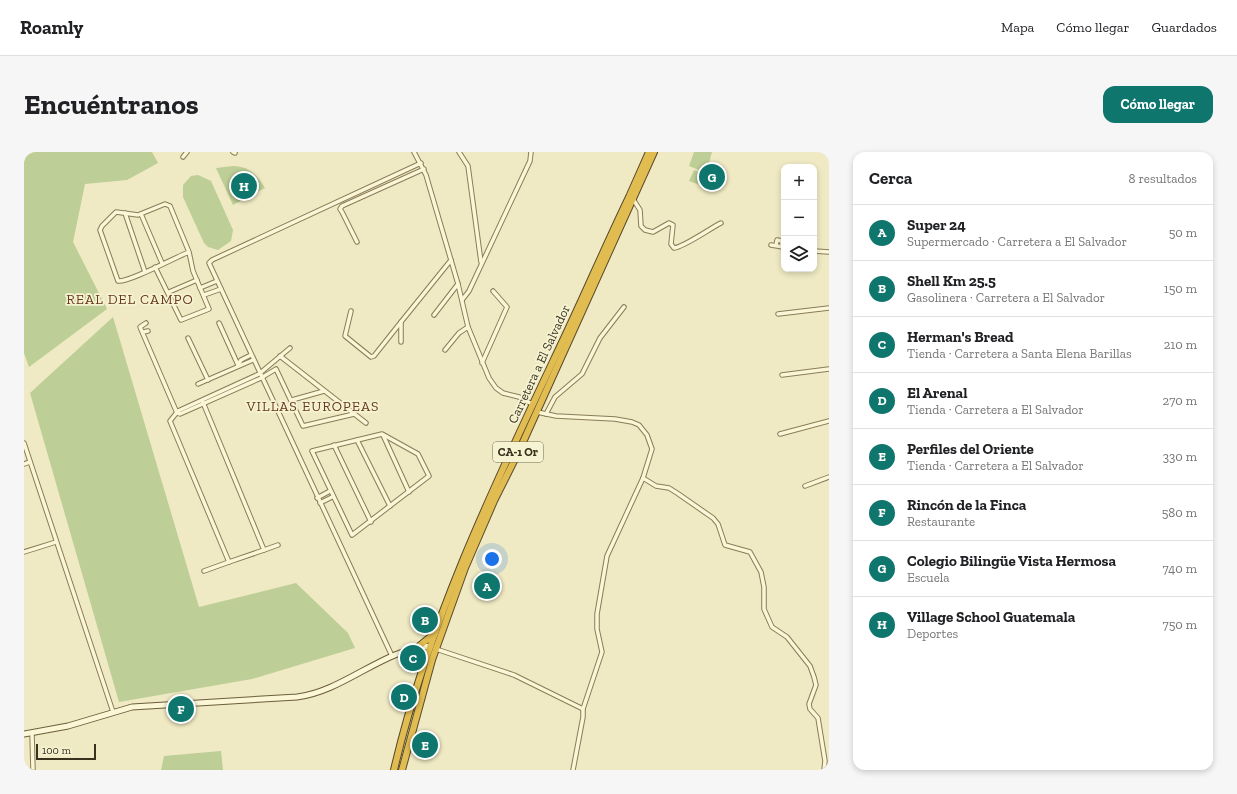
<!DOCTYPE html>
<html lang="es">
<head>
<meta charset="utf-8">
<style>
  :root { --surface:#fff; --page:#f6f6f6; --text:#202124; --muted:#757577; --line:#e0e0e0; --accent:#0f766e }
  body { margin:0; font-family:"Zilla Slab",serif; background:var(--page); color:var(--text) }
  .controls { position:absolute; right:12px; top:12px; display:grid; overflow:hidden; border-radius:8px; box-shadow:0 2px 6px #0003 }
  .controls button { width:36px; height:36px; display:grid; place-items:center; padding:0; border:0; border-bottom:1px solid var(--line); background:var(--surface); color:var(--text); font:20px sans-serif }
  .scale { position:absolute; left:12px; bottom:10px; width:60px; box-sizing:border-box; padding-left:4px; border:2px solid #39301e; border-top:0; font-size:11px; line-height:14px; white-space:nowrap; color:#39301e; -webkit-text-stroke:3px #f6f3d2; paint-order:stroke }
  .you { position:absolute; left:468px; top:407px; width:14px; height:14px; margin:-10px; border:3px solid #fff; border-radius:50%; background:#1a73e8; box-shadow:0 0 0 6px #1a73e833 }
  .badge { display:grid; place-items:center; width:26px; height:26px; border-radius:50%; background:var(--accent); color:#fff; font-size:13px; font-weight:700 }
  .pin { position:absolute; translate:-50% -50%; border:2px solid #fff; box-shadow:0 1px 4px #0006 }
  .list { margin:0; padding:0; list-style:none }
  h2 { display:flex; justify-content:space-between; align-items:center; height:52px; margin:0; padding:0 16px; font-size:17px }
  h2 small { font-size:13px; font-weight:400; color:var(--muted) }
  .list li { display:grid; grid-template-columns:26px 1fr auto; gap:12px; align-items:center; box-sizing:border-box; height:56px; padding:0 16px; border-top:1px solid var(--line) }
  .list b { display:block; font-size:15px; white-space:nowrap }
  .list p { margin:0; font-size:13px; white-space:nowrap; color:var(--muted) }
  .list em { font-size:13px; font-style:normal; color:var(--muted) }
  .icon { flex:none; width:22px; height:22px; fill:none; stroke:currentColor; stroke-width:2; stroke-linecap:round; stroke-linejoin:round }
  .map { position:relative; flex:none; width:805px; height:618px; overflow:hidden; border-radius:12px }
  header { display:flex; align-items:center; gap:24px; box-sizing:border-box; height:56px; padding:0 20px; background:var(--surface); border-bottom:1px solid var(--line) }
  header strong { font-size:19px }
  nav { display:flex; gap:22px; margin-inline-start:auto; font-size:14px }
  .intro { display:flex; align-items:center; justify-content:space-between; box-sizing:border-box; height:96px; padding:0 24px }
  h1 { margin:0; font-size:28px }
  .button { padding:10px 18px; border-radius:12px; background:var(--accent); color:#fff; font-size:14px; font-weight:700 }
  main { display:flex; gap:24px; padding:0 24px }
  aside { flex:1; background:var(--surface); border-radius:12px; box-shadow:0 2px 6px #0003 }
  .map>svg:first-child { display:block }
  .green { fill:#bdce96 }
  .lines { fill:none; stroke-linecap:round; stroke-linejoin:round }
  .street-casing { stroke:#8a7c59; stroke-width:5.5 }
  .secondary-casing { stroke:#6c5d3c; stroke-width:7 }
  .highway-casing { stroke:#57492d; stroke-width:8 }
  .street { stroke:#faf6d6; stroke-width:3.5 }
  .secondary { stroke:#faf6d6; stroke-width:5 }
  .highway { stroke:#e1bc51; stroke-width:6 }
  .labels { text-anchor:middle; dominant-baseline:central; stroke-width:3.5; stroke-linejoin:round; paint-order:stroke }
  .shield { fill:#f6f3d2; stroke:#726a54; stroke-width:1 }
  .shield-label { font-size:12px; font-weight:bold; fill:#39301e }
  .street-label { font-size:13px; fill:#39301e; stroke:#f6f3d2 }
  .neighbourhood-label { font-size:14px; letter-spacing:1px; fill:#67391c; stroke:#f6f3d2 }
</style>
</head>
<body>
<header>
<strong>Roamly</strong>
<nav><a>Mapa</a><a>Cómo llegar</a><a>Guardados</a></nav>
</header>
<div class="intro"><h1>Encuéntranos</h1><a class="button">Cómo llegar</a></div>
<main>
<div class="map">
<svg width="805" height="618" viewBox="0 0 805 618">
  <rect width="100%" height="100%" fill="#efeac3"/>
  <g class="green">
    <path d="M0,0H128L134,11L103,28L61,32L49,90L83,157L5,215L0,201Z"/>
    <path d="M670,0H688L682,21L665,14Z"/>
    <path d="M209,14C224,14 234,23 241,36L209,53L192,16Z"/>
    <path d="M670,18L688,25L684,36L665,29Z"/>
    <path d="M174,23L187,29L209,78L207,89L194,98L184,95L180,91L159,45V33L167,24Z"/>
    <path d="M89,165L175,455L272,431L324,481L331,496L228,527L95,550L6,241Z"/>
    <path d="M197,599L199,618H137L140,604Z"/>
  </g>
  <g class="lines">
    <defs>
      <g id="street">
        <path d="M209,0L211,1"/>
        <path d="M390,0L402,23L434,132L444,175L465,226L472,236L479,241L495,245L508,252"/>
        <path d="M435,0L444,14L457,110"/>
        <path d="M159,5L163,0"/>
        <path d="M609,47L616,58L617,74L621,78L629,80L645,71L649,73L647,92L650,96C660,95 685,77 697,71"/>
        <path d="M101,61L121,120"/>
        <path d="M117,62L138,111"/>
        <path d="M333,90L318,60L316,57L318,54L400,17"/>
        <path d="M747,93L759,95"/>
        <path d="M752,93L753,88L758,89V95"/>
        <path d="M790,99L805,100"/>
        <path d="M131,115L157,168L185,157L169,119L165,100L146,54L141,52L114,63L92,60L78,74L76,78L94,129C104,131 152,105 165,100"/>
        <path d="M176,136L193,129"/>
        <path d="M145,140L173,128"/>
        <path d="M180,143L197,137"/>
        <path d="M438,148L445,139L506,9L507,0"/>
        <path d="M327,159L321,184L347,205L350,204L377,170"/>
        <path d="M754,162L805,156"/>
        <path d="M410,163L434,132"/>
        <path d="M122,171L116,175L153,261"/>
        <path d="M195,171L214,213"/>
        <path d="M119,180L124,179"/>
        <path d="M164,186L184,228"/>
        <path d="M377,190V170L427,108"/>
        <path d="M421,198L435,181L444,175"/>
        <path d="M256,204L342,271"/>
        <path d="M458,211L483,155L469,139"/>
        <path d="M214,213L217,208L227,203"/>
        <path d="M758,223L805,217"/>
        <path d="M174,232L229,208"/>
        <path d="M178,248L240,398L205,410L146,269L154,259L235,222L266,196"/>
        <path d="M268,248L300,239"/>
        <path d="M513,260L532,264L591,267L608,270L615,273L623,283L628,297L619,326L583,404L573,462V477L578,500L559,557V565L549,618"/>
        <path d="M153,261L156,262L237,226L252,217L279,274L330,262"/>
        <path d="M522,262L531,245L558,222L576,186L600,155"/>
        <path d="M358,282L394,302L405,324L328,383L288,299Z"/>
        <path d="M756,282L805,269"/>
        <path d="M359,283L385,340"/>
        <path d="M333,288L366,354"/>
        <path d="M0,291L89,560"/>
        <path d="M310,293L347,370"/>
        <path d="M0,312L6,310"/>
        <path d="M619,326L632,334L645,336L653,341L689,366L694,372L701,393L726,400L737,420L740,435V457L748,475L763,485L786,514L790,525L792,533L785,552L786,557L794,566L801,609L800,618"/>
        <path d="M781,334L805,325"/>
        <path d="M293,346L306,339"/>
        <path d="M296,351L308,345"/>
        <path d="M240,398L254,393"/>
        <path d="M0,400L32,390"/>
        <path d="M180,419L205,410"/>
        <path d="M412,497L490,523L559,557"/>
        <path d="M368,504L185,111L188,108L397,11"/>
        <path d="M8,581L9,618"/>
      </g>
      <path id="secondary" d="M0,582L44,574L108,555L273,545C321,539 358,497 407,494"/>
      <g id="highway">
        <path d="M394,495L411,481"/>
        <path d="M370,618C404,472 469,336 533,201C558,149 580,97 605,45L625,0"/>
        <path d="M378,618L408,508L441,416L470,349L495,299L630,0"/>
      </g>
    </defs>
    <use href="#street" class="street-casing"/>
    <use href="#secondary" class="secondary-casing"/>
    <use href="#highway" class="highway-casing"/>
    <use href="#street" class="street"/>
    <use href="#secondary" class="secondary"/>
    <use href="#highway" class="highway"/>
  </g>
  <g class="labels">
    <rect class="shield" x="469" y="290" width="50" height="20" rx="3"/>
    <g class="shield-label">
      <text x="494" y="300">CA-1 Or</text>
    </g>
    <g class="street-label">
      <text transform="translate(515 212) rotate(-65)">Carretera a El Salvador</text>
    </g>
    <g class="neighbourhood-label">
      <text x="106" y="147">REAL DEL CAMPO</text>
      <text x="289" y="254">VILLAS EUROPEAS</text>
    </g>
  </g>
</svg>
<div class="controls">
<button>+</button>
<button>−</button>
<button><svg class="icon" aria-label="layers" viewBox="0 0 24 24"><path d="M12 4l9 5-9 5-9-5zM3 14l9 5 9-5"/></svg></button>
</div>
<div class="scale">100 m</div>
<div class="you"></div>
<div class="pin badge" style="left:463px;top:434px">A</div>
<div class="pin badge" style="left:401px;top:468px">B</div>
<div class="pin badge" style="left:389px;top:506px">C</div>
<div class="pin badge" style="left:380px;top:545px">D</div>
<div class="pin badge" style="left:401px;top:593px">E</div>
<div class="pin badge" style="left:157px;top:557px">F</div>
<div class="pin badge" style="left:688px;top:25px">G</div>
<div class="pin badge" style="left:220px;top:34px">H</div>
</div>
<aside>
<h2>Cerca<small>8 resultados</small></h2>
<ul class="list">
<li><span class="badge">A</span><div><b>Super 24</b><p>Supermercado · Carretera a El Salvador</p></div><em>50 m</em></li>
<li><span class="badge">B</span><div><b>Shell Km 25.5</b><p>Gasolinera · Carretera a El Salvador</p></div><em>150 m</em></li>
<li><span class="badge">C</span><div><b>Herman's Bread</b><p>Tienda · Carretera a Santa Elena Barillas</p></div><em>210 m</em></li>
<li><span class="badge">D</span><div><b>El Arenal</b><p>Tienda · Carretera a El Salvador</p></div><em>270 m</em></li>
<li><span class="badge">E</span><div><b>Perfiles del Oriente</b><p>Tienda · Carretera a El Salvador</p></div><em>330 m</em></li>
<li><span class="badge">F</span><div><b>Rincón de la Finca</b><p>Restaurante</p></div><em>580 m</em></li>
<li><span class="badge">G</span><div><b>Colegio Bilingüe Vista Hermosa</b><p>Escuela</p></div><em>740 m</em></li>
<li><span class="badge">H</span><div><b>Village School Guatemala</b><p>Deportes</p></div><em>750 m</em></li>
</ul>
</aside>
</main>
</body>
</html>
